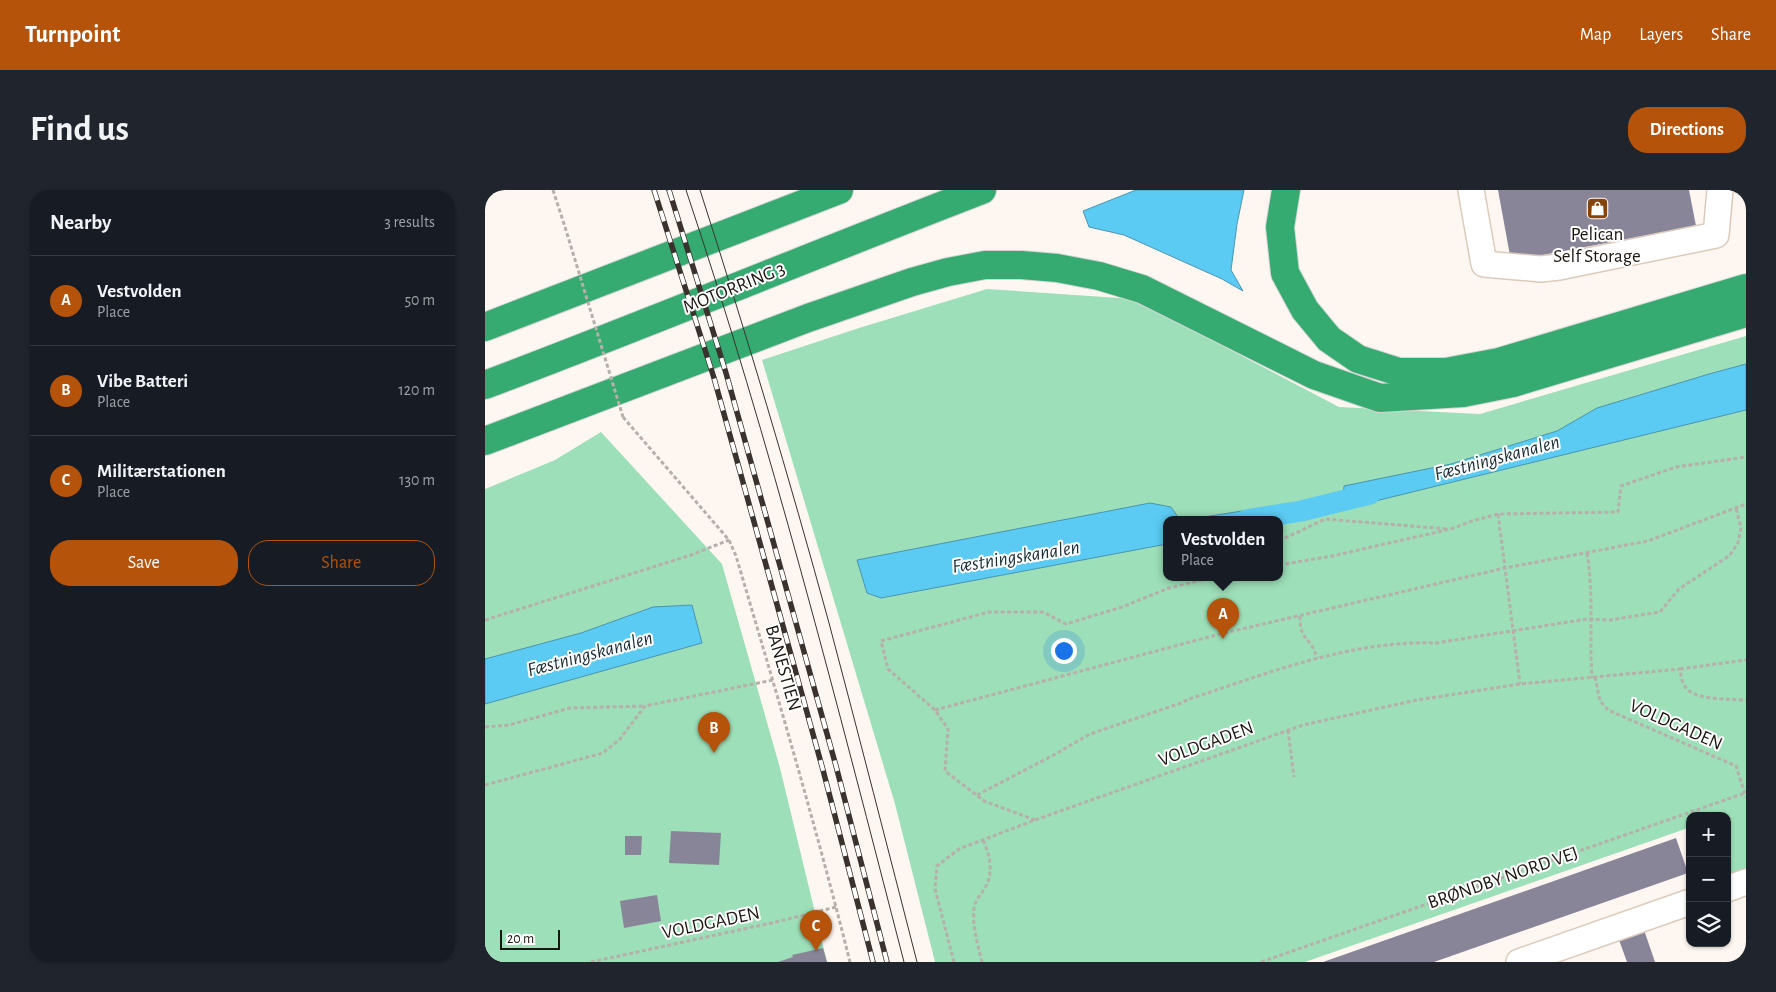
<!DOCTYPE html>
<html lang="en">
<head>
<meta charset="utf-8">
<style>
  :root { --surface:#171b24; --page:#20242c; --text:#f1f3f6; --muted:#9ea1a6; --line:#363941; --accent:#b45309 }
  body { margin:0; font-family:"Alegreya Sans",sans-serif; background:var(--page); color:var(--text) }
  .controls { position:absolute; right:15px; bottom:15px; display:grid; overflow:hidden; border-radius:10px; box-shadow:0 1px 4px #0004 }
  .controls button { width:45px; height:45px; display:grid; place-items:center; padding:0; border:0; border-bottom:1px solid var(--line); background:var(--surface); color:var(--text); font:25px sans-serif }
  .scale { position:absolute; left:15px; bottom:12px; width:60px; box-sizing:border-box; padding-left:5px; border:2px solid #1c1611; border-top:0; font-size:14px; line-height:18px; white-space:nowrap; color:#1c1611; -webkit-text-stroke:4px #fff; paint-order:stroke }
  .you { position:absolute; left:578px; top:460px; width:18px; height:18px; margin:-12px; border:4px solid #fff; border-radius:50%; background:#1a73e8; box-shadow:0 0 0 8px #1a73e833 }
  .badge { display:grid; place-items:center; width:32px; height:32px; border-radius:50%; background:var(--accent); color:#fff; font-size:16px; font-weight:700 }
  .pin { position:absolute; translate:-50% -41px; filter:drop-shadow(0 1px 2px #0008) }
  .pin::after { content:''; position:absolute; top:26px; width:18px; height:15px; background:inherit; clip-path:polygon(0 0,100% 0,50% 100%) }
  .popup { position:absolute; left:678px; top:326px; width:120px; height:65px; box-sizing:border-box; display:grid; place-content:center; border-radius:10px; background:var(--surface); filter:drop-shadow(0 1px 4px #0005); font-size:16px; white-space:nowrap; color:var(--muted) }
  .popup b { font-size:19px; color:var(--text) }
  .popup::after { content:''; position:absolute; left:50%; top:100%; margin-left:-10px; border:10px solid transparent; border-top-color:var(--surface) }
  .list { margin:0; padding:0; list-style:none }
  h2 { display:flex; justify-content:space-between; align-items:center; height:65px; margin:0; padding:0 20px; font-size:21px }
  h2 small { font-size:16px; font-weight:400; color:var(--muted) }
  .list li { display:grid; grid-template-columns:32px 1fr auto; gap:15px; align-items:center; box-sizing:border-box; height:90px; padding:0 20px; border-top:1px solid var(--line) }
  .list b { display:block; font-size:19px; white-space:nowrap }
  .list p { margin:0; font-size:16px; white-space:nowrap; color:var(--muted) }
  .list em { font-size:16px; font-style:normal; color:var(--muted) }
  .actions { display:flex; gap:10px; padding:15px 20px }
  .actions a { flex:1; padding:11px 0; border:1px solid var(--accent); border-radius:20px; text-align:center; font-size:18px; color:var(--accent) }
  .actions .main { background:var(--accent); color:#fff }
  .icon { flex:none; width:28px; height:28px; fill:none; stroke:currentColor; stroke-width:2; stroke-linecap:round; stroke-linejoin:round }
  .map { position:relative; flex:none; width:1261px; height:772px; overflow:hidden; border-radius:20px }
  header { display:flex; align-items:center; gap:30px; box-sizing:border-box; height:70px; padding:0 25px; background:var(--accent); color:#fff }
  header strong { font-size:24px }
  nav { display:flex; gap:28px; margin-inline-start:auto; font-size:18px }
  .intro { display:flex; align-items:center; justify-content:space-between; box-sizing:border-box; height:120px; padding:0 30px }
  h1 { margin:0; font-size:35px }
  .button { padding:12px 22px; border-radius:20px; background:var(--accent); color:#fff; font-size:18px; font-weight:700 }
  main { display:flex; gap:30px; padding:0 30px }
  aside { flex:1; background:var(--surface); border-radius:20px; box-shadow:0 1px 4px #0004 }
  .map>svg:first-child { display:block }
  .green { fill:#9ddfb8; fill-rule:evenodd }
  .water { fill:#5ccbf4; stroke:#4995b0 }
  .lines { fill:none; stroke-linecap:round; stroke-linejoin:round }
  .canal { stroke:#5ccbf4; stroke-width:21 }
  .building { fill:#898598 }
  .minor-casing { stroke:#dbcbbc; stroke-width:28 }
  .highway-casing { stroke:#d6d5d4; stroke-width:30 }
  .path { stroke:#b6afaa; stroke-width:3; stroke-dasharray:4 2.5; stroke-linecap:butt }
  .minor { stroke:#fff; stroke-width:25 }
  .highway { stroke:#35ab71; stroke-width:28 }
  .tram { stroke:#39322d; stroke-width:1 }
  .rail-casing { stroke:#39322d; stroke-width:5.5 }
  .rail { stroke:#fff; stroke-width:4; stroke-dasharray:11; stroke-linecap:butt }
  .path-bridge { stroke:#b6afaa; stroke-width:3; stroke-dasharray:4 2.5; stroke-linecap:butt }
  .labels { text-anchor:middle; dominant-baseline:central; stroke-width:4; stroke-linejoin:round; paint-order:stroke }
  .poi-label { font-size:19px; fill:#1c1611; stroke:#fff }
  .street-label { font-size:19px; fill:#1c1611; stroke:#fff }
  .water-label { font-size:20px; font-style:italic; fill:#1a2e36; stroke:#fff }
</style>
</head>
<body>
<header>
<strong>Turnpoint</strong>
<nav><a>Map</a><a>Layers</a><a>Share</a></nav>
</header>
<div class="intro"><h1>Find us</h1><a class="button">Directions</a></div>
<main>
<aside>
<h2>Nearby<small>3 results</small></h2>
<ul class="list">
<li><span class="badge">A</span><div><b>Vestvolden</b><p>Place</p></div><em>50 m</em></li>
<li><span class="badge">B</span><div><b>Vibe Batteri</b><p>Place</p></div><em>120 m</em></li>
<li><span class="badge">C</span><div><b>Militærstationen</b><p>Place</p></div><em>130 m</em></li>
</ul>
<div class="actions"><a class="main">Save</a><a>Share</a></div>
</aside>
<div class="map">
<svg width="1261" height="772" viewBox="0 0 1261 772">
  <rect width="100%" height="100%" fill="#fef7f1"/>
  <g class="green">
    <path d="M502,99L649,109L854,217L995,224L1261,146V683L1242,689V626H1205V642L1203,638L820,772H450L410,614L277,170L374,138ZM682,330H794V388H682Z"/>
    <path d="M116,242L237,374L295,578L342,772H0V299L70,270Z"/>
  </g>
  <g class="water">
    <path d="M651,0H759L752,34L746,80L758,101L737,89L639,45L604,37L598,21Z"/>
    <path d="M1261,174V220L862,318L858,311L859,296L966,274L1072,241L1112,218L1224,184Z"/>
    <path d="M665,313L686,317L695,330H682V354L396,408L382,403L372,370Z"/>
    <path d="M808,313C816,317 816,320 815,329L794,333V330H700Z"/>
    <path d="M207,415L217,453L0,514V469L96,443L168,417Z"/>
  </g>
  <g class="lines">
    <path class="canal" d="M761,330L816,321L885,304"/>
  </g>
  <g class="building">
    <path d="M1013,0H1204L1211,36L1026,71Z"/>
    <path d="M186,641L236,643L234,675L184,673Z"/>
    <path d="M140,646H157L156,665H140Z"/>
    <path d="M1191,648L1203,683L949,772H838Z"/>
    <path d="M172,705L176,731L139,738L135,711Z"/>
    <path d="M1159,740L1170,772H1142L1134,750Z"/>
    <path d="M338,758L342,772H293L308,767L307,765Z"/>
  </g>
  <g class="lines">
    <defs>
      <g id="minor">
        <path d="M986,0L999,74L1056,79L1074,77L1231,45L1235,0"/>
        <path d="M1242,699L1261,692"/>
        <path d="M1034,772L1205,712"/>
      </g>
      <g id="highway">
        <path d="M801,0L795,37L800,83L820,120L844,149L873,169L914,182H961L1014,172L1261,98"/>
        <path d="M0,137L354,0"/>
        <path d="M0,195C167,132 331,64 497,0"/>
        <path d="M0,251L323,128L427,92L463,82L500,75H536L572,78L614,86L657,99L829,185L895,208L978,203L1028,193L1261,123"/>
      </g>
    </defs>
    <use href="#minor" class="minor-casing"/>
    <use href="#highway" class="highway-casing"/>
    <g class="path">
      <path d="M68,0L80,37"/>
      <path d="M138,227L244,350L251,366C291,501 331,636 365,772"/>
      <path d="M1013,324L1035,494"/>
      <path d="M794,351L840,329L963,339"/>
      <path d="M1102,363C1109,405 1104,445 1107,488"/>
      <path d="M794,375L847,366L966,339L987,331L1013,324L1133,322L1136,296L1191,277L1261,267"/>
      <path d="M815,426C814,450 826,447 832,468"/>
      <path d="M0,430L206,365L244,350"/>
      <path d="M1195,479L1261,470"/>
      <path d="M1110,487L1115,511L1123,520L1251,576L1261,607"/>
      <path d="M450,520L735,444L1020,378L1163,351L1261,314"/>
      <path d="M0,537L24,535L85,518L160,516"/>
      <path d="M803,540L809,587"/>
      <path d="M0,595L118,563L135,549L160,516L288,490"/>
      <path d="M492,605L567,566L605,544L696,513L704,509C784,483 866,450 951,453L1102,429L1125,430L1175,422L1194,399L1244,366L1253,353L1256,338L1251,318"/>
      <path d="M550,630L499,611L460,581L463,539L450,520L403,479L396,451L504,422H558L581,434L637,417L684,398L725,388"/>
      <path d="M106,772L291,732L351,717"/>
      <path d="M469,772L450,699L452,676L474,659L550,630L818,535L932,510L1035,494L1195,479C1196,486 1197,495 1203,500C1213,510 1247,509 1261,510"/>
      <path d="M497,772C493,755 487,736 489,718C490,711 496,704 500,698C509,682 505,666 498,650"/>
      <path d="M776,772L1260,603"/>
    </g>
    <use href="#minor" class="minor"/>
    <use href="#highway" class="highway"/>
    <g class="tram">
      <path d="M201,0C286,254 352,513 419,772"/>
      <path d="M215,0C261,143 304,287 344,433C374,546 403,659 432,772"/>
    </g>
    <defs>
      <g id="rail">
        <path d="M169,0L229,188L338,580L388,772"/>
        <path d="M184,0L241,183L351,576L402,772"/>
      </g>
    </defs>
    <use href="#rail" class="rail-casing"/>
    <use href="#rail" class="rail"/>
    <path class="path-bridge" d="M80,37L138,227"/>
  </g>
  <defs>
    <symbol id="shop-square" viewBox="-11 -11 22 22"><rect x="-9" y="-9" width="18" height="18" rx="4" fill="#85440c" stroke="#fff"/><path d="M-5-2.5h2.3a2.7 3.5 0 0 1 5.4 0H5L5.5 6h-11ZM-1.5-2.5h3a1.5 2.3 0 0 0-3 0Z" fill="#fff"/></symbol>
  </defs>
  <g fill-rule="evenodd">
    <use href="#shop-square" x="1100" y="6" width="25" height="25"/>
  </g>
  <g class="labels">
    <g class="poi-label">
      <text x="1112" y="44">Pelican<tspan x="1112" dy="22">Self Storage</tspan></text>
    </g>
    <g class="street-label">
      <text transform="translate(249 98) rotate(-22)">MOTORRING 3</text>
      <text transform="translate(298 478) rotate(74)">BANESTIEN</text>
      <text transform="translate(1191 535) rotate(24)">VOLDGADEN</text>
      <text transform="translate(721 554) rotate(-20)">VOLDGADEN</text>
      <text transform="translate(1018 688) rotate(-19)">BRØNDBY NORD VEJ</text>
      <text transform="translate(226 733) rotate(-12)">VOLDGADEN</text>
    </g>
    <g class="water-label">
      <text transform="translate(1012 268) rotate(-15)">Fæstningskanalen</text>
      <text transform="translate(531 367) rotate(-9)">Fæstningskanalen</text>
      <text transform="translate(105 464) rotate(-15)">Fæstningskanalen</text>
    </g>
  </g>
</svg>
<div class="controls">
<button>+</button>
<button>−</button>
<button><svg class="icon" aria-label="layers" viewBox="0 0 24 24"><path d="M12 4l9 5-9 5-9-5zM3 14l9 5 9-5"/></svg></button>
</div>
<div class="scale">20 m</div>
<div class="you"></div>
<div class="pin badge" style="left:738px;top:449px">A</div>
<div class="popup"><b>Vestvolden</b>Place</div>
<div class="pin badge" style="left:229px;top:563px">B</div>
<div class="pin badge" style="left:331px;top:761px">C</div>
</div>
</main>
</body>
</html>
